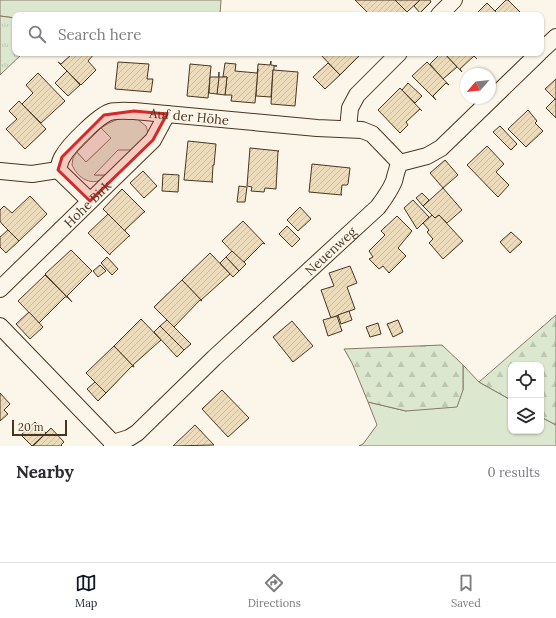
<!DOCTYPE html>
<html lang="en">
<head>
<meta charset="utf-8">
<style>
  :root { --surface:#fff; --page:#f2f2f3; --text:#2b2b33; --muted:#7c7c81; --line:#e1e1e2; --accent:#111827 }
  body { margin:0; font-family:Lora,serif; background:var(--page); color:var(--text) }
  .controls { position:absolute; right:12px; bottom:12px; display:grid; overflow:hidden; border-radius:8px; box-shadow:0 1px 3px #0004 }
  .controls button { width:36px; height:36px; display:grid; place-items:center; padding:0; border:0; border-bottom:1px solid var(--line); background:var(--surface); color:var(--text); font:20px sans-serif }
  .compass { position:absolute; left:460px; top:68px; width:36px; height:36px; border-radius:50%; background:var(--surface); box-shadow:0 1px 3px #0004; rotate:242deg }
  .scale { position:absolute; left:12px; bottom:10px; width:55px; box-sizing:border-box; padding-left:4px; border:2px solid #4a3520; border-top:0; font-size:11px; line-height:14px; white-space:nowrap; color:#4a3520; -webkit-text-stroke:3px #fbf6e9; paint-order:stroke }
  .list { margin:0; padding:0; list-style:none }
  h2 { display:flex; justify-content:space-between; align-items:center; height:52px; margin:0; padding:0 16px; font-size:17px }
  h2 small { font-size:13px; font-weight:400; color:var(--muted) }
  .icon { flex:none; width:22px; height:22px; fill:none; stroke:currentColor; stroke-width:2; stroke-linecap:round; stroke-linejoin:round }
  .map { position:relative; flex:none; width:556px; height:446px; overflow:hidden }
  .search { position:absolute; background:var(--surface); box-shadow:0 1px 3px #0004; left:12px; right:12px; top:12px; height:44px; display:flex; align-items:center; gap:10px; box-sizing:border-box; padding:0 14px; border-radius:8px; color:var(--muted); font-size:15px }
  .sheet { height:116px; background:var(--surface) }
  nav { display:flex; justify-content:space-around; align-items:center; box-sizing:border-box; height:56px; border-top:1px solid var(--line); background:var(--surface); font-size:11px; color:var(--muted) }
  nav a { display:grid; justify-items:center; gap:2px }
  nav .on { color:var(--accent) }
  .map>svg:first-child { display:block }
  .grass { fill:#dce7d0; stroke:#887966 }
  .forest { fill:url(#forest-firs); stroke:#887966 }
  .park { fill:url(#park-tufts); stroke:#887966 }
  .parking { fill:#ede7d9; stroke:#887966 }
  .building { fill:url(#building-hatch); stroke:#4a3520 }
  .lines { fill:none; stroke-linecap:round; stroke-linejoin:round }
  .street-casing { stroke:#4a3520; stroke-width:18 }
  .street { stroke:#fbf6e9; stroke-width:16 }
  .marked { fill:#d62828; fill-opacity:0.2; stroke:#d62828; stroke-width:3; stroke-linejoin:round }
  .labels { text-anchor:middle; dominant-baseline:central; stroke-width:3; stroke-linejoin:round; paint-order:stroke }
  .street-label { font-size:13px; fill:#4a3520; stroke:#fbf6e9 }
</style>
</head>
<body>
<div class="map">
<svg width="556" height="446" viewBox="0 0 556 446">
  <defs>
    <pattern id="forest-firs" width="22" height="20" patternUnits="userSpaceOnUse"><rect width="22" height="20" fill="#dce7d0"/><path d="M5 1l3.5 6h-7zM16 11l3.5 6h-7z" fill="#bec7b2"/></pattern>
    <pattern id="park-tufts" width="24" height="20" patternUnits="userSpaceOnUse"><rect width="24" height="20" fill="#dce7d0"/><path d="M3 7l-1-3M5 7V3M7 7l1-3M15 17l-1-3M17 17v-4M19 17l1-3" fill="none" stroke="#bec7b2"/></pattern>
    <pattern id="building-hatch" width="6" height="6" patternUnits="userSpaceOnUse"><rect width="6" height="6" fill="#ecdcbc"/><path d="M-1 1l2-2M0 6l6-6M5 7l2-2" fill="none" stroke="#ccbda1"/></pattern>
  </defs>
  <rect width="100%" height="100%" fill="#fbf6e9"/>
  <g class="grass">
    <path d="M0,0H221L220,15H15V18L0,16Z"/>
    <path d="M121,118L137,119L146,126L148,133L144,142L95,175H110C95,187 80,182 72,165L73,158L77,152L86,162L111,138L101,128L109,123Z"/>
    <path d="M463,365L479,382L511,400V431H541V417L556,425V446H359L363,444L377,425L368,402L406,411L463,390Z"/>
  </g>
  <g class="forest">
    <path d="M556,315V425L541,417V365H511V400L479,382Z"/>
    <path d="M442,345L463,365V390L457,407L406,411L368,402L352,363L344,349Z"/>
  </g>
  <path class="park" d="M0,16L15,18V53H23L0,75Z"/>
  <g class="parking">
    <path d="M101,128L111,138L86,162L77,152Z"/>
    <path d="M118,150H135L110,175H94Z"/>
  </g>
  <g class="building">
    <path d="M355,0H395L408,13L406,15H370Z"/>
    <path d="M395,0H420L407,12Z"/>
    <path d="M420,0H430L431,2L420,13L414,6Z"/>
    <path d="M506,0H508L523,15H499L495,11Z"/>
    <path d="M487,3L499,15H475Z"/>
    <path d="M73,53H95L88,61L96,70L81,85L58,62L61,64Z"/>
    <path d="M321,53H362L340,75L320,54Z"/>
    <path d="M441,53H444L457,67L443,79L430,64Z"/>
    <path d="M444,53H471L477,59L474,56L460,69L462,72Z"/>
    <path d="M271,61V65L277,66H274V70H273L271,97L256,96L258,64L270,65Z"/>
    <path d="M118,62L149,64L147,79H153L151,92L115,89Z"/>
    <path d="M427,62L449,85L446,83L433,96L436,100L412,76Z"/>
    <path d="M225,63L236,64L235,71L257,73L258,69L255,103L231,101L232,95H225L227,77H223Z"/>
    <path d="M328,63L340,75L325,89L313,77Z"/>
    <path d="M190,64L211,66L208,98L187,96Z"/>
    <path d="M273,70L298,72L295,106L271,104Z"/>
    <path d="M67,71L80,85L68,96L55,83Z"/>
    <path d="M219,72V77H227L225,95L217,94Z"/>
    <path d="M38,73L65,101L41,123L22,104L33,93L26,85Z"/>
    <path d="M210,77H219L217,94L209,93Z"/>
    <path d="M556,79V100L545,89Z"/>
    <path d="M408,83L422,96L415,103L402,90Z"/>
    <path d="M400,88L422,111L420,109L406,122L408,125L400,133L378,110Z"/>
    <path d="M555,99L556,100V118L546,108Z"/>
    <path d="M19,101L46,129L25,149L6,129L17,119L9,111Z"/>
    <path d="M528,110L537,121L535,123L543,131L526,147L508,129Z"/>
    <path d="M500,126L517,144L511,150L493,132Z"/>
    <path d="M188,141L216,144L214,165H213L212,182H213L184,180Z"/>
    <path d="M487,146L504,164L496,172L509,185L498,197L467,165Z"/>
    <path d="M250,148L279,151H278L276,189L265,188L264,192L251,191L252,187L247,186Z"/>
    <path d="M445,160L458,175L443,188L430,173Z"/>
    <path d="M312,164L350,168L348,184L347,185H342L341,194L342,195L309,192Z"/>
    <path d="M143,171L157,186L144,198L130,183Z"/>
    <path d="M163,174L179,175L178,192L162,191Z"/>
    <path d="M239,186L247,187L245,202H237Z"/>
    <path d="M443,188L462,210L447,223L439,215L435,218L423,206Z"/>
    <path d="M122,189L145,212H144L125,230V231L103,209Z"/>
    <path d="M422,193L429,200L423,206L416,198Z"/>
    <path d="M30,196L47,214L19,241L2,224L0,221V210L4,206L12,213Z"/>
    <path d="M413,200L429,217L417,229L404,208Z"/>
    <path d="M300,207L311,219L298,231L287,220Z"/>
    <path d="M108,214L130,236H129L110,254V255L88,233Z"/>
    <path d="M432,215L435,218L439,215L463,241L443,259L431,245L429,243L433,239L427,232L429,230L423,223Z"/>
    <path d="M397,216L412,231L398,248L406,256L389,273L383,266L379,269L369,259L373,257L369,251L385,235L381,231Z"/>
    <path d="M243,221L265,244L263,243L244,262V264L222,241Z"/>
    <path d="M287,226L300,239L292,247L279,234Z"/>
    <path d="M8,230L19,241L6,253L0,247V237Z"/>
    <path d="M511,232L522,242L510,253L500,242Z"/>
    <path d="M71,250L92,271L67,296L72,302L45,274Z"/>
    <path d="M232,251L246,264L239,271L226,257Z"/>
    <path d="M210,253L230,274L201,300L182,280Z"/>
    <path d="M107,257L118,269L112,275L101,263Z"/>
    <path d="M226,257L239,271L233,277L220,263Z"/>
    <path d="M100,265L106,271L98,277L93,271Z"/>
    <path d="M350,266L357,283L347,287L355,309L331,318L321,290L334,286L329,273Z"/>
    <path d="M45,275L67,297H65L39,323L18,301Z"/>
    <path d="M182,280L202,301L200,300L174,327L154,307Z"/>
    <path d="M349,311L352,320L341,324L338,315Z"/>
    <path d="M29,312L43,327L30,339L16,324Z"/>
    <path d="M337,316L342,331L328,336L323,320Z"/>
    <path d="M141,319L161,340L133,365L134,367L114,346Z"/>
    <path d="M167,320L191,344L184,350L160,326Z"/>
    <path d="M398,320L403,332L393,337L387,324Z"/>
    <path d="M292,321L313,346L293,362L273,337Z"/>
    <path d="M378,323L381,334L370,337L366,327Z"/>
    <path d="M160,326L184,350L177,357L154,332Z"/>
    <path d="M114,346L134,367L132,366L106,393L86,373Z"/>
    <path d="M95,382L106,393L98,401L87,389Z"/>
    <path d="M222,390L249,418L228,437L202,409Z"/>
    <path d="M0,393L10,404L4,410L8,414L0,421Z"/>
    <path d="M35,422L46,433L32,446L21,435Z"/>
    <path d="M195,425L214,445L173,446Z"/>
    <path d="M51,428L64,442L61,445L62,446H33Z"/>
  </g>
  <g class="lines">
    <defs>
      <g id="street">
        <path d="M439,15L454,0"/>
        <path d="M541,51L556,37"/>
        <path d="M348,129L350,108L357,95L399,53"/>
        <path d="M0,171L32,174L58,170"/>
        <path id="s1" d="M90,201L58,170C59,166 60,160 63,156C69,145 98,116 110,112C117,110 127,111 134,111L317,128L362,130L372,134L400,163"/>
        <path id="s2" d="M0,289L153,140L167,114"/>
        <path d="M0,326L113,443"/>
        <path id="s3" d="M112,446L113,443L129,438L137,433L214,358L378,207C384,199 390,191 394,181C396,174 396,170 400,163L427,156L441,148L539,53"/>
      </g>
    </defs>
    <use href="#street" class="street-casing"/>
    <use href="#street" class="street"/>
  </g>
  <path class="marked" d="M134,111L167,114L153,140L90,201L58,170L62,157L104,115Z"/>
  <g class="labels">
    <g class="street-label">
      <text stroke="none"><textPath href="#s1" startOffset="204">Auf der Höhe</textPath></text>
      <text stroke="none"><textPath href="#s2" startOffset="122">Hohe Birk</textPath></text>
      <text stroke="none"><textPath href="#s3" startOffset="295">Neuenweg</textPath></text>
    </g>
  </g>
</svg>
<div class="controls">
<button><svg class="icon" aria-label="locate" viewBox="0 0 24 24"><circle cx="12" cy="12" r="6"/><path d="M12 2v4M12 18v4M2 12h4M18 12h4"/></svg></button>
<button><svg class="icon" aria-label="layers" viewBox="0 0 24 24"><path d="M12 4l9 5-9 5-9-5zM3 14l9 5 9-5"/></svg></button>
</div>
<svg class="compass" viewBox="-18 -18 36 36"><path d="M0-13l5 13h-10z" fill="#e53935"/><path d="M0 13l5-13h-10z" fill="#7c7c81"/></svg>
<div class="scale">20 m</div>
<div class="search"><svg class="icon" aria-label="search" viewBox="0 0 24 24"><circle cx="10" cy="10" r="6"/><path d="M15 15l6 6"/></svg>Search here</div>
</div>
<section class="sheet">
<h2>Nearby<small>0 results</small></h2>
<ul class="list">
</ul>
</section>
<nav>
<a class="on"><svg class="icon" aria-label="map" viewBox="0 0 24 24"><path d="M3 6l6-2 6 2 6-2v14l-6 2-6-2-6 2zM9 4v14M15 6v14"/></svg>Map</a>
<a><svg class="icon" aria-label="directions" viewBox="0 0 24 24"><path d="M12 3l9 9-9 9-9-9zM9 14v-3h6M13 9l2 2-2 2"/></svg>Directions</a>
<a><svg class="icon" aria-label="saved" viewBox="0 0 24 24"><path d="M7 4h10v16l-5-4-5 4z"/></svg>Saved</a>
</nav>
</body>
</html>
